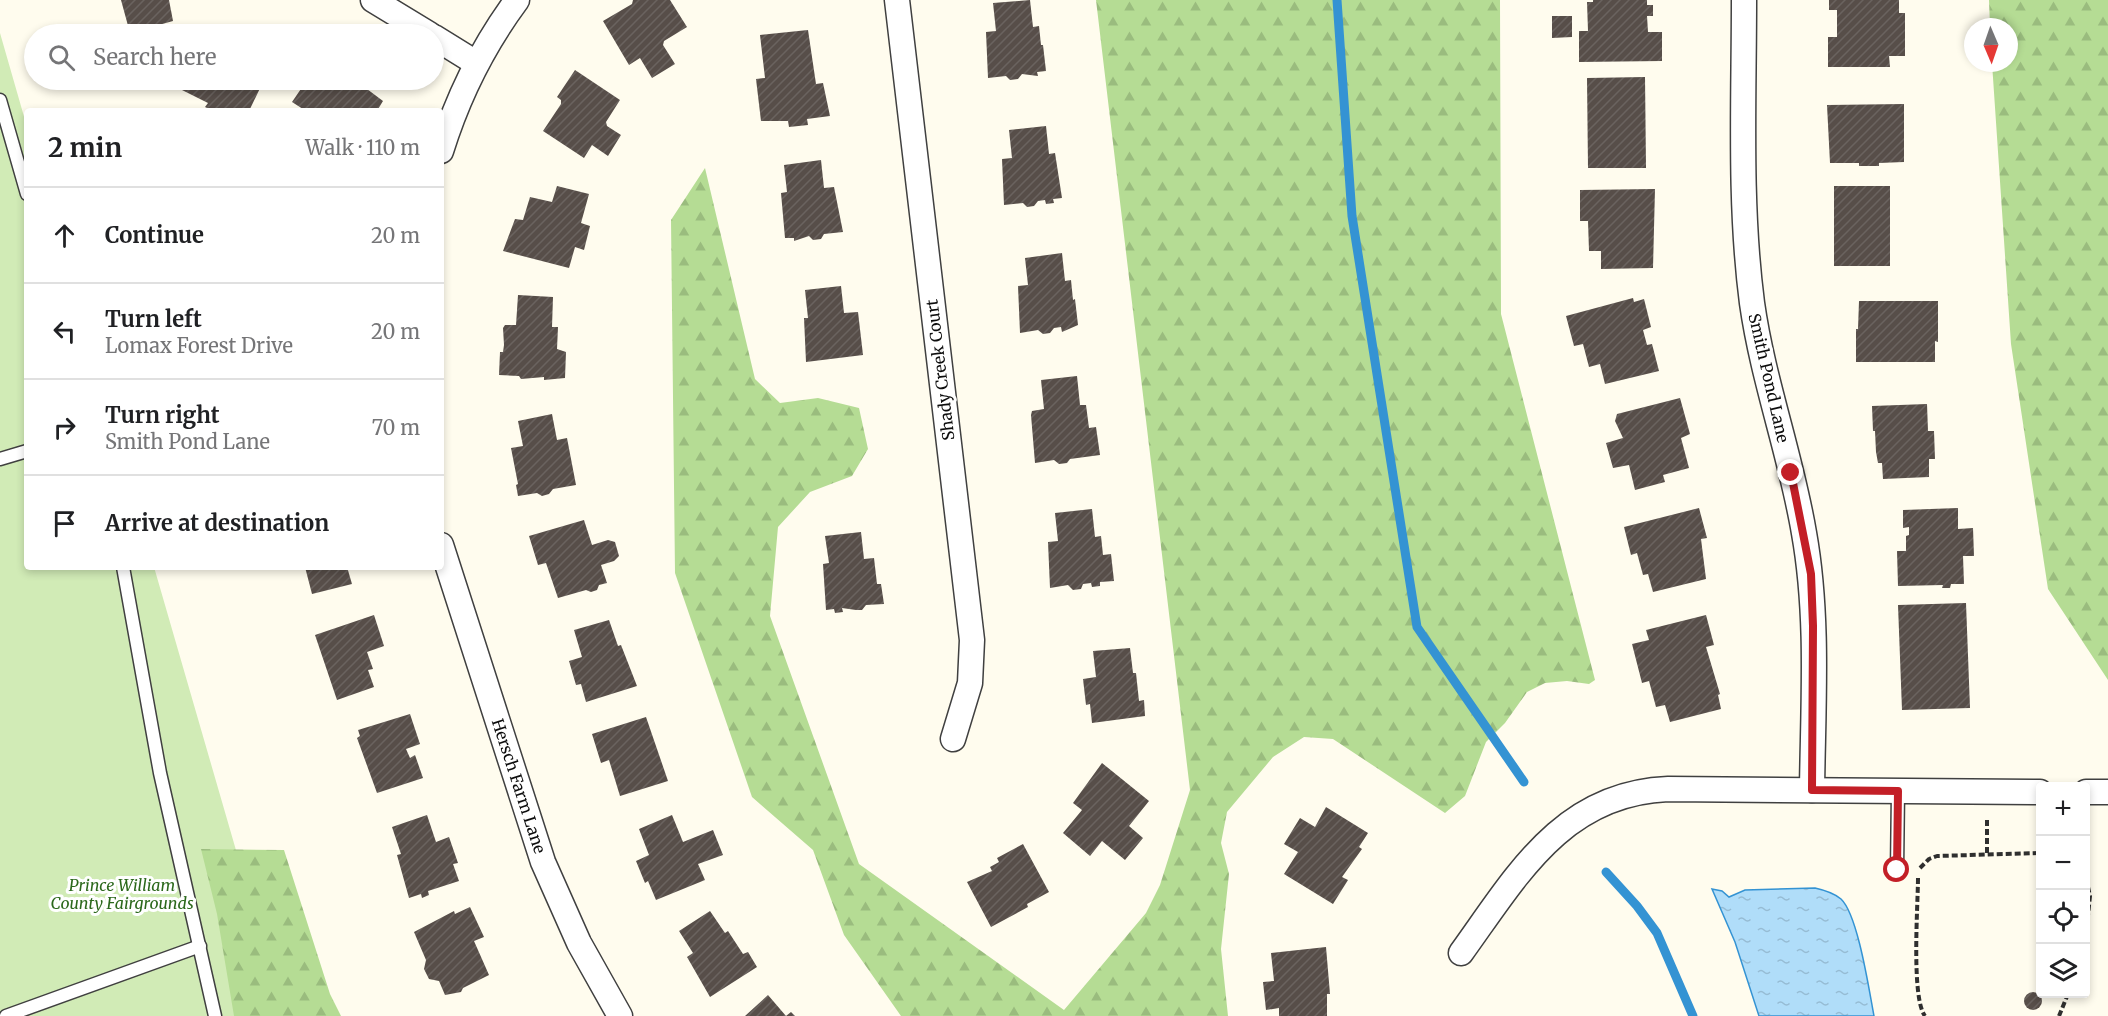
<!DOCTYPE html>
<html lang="en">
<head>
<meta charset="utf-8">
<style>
  :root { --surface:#fff; --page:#f2f2f2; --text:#202124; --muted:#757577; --line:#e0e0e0 }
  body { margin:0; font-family:Merriweather,serif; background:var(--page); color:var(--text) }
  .controls { position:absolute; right:18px; bottom:18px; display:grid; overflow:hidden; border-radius:6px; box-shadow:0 3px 9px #0003 }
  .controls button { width:54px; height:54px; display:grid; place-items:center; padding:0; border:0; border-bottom:2px solid var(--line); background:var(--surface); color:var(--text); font:30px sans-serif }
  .compass { position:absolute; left:1964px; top:18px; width:54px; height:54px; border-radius:50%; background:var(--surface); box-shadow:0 3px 9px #0003; rotate:178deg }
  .stop { position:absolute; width:18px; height:18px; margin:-14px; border:4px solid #c31f27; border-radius:50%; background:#fff }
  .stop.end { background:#c31f27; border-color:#fff; box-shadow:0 2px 6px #0008 }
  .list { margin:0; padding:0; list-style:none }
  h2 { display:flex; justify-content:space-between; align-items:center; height:78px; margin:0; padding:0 24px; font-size:26px }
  h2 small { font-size:20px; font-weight:400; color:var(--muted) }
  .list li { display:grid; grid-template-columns:39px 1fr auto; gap:18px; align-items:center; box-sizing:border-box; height:96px; padding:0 24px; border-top:2px solid var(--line) }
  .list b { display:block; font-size:22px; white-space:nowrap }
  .list p { margin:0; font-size:20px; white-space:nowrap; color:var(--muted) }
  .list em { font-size:20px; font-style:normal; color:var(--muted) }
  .icon { flex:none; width:33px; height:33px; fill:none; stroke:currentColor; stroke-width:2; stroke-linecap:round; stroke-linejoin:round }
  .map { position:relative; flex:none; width:2108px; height:1016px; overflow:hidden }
  .search { position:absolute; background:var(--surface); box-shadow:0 3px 9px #0003; left:24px; top:24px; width:420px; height:66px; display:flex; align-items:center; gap:15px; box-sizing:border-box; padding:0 21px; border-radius:33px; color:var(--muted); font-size:22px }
  .panel { position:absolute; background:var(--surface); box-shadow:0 3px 9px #0003; left:24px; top:108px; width:420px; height:462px; border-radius:6px }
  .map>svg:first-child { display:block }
  .grass { fill:#d1ebb6 }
  .forest { fill:url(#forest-firs) }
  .water { fill:url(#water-ripples); stroke:#3493d3; stroke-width:1.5 }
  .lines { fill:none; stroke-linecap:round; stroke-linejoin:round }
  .stream { stroke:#3493d3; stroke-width:9 }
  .building { fill:url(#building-hatch) }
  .service-casing { stroke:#404040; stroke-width:15 }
  .minor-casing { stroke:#404040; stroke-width:27 }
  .path { stroke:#2f2f2f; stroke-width:4; stroke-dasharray:6 3; stroke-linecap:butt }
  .service { stroke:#fff; stroke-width:12 }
  .minor { stroke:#fff; stroke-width:24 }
  .route { stroke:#c31f27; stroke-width:8 }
  .labels { text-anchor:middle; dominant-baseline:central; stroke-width:6; stroke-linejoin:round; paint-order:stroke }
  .street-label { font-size:16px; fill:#0d0d0d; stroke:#fff }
  .park-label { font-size:16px; font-style:italic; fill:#2b681b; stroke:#fff }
</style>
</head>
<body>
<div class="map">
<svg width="2108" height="1016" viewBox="0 0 2108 1016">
  <defs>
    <pattern id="forest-firs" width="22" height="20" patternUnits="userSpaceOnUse" patternTransform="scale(1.5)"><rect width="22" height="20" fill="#b5dc94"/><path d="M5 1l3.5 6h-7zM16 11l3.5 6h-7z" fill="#9abc7e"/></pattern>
    <pattern id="water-ripples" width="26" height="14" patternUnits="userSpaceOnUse" patternTransform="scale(1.5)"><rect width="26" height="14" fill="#b0ddf9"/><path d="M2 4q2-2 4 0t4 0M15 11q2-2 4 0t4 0" fill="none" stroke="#96bcd4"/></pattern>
    <pattern id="building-hatch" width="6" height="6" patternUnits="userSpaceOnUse" patternTransform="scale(1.5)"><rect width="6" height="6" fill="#574e49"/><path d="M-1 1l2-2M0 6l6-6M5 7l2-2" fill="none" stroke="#6a635f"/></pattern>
  </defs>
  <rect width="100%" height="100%" fill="#fffcee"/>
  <path class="grass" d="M0,33L27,127V567H154L284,1016H0Z"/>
  <g class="forest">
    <path d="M1096,0H1500L1501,314L1595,680L1589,684L1567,681L1545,683L1527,692L1505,723L1486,742L1465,796L1445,813L1333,739L1304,737L1273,757L1227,812L1221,843L1229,874L1221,949L1228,1016H901L844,935L813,850L752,797L675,573L671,220L705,168L755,379L780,403L818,398L859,408L868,449L852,476L810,492L778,527L770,616L859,864L1064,1010L1146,913L1160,885L1190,790Z"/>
    <path d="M1989,0H2108V680L2048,589L2011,344L1992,63H2009V27H1990Z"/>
    <path d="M201,849L284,850L330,994L341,1016H234L217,914Z"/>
  </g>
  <path class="water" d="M1815,888C1824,890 1834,893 1841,899C1858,915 1869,990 1874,1016H1759L1735,942L1712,889L1722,891L1729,897L1745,890Z"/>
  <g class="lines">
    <g class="stream">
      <path d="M1337,0L1352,216L1417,627L1524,782"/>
      <path d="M1606,872L1637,906L1657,933L1693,1016"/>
    </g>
  </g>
  <g class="building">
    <path d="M121,0H169L173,21L130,33Z"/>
    <path d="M633,0H670L687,27L664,41L663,45L675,64L652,78L640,58L629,65L603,21L632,4Z"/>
    <path d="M1030,0L1033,27L1039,26L1041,45H1043L1046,71L1037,72L1038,76L1022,74L1018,79L1010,80L1006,76L988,78L986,32L996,31L993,3Z"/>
    <path d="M1593,0H1647V5H1653V16H1647L1648,32H1662V61L1579,62V31H1588L1587,2H1593Z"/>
    <path d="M1829,0H1899V13H1905V56H1889L1890,67H1828V37H1837V10H1829Z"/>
    <path d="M1552,16H1572V37L1552,38Z"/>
    <path d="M808,30L816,84L823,83L830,116L807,119L808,125L789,127L788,121H761L756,79L765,78L760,35Z"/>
    <path d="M575,70L620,100L606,122L607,126L621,135L608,156L592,145L584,158L543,131L561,104V100L557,97Z"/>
    <path d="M1645,77L1646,168H1588L1587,78Z"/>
    <path d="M180,80H264L249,111H213L205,107L208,103L176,87Z"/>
    <path d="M307,80H322L334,87L339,80H346L356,86L359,83L383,101L377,111H306L292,102Z"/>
    <path d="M1904,104V162L1879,163V166H1859V163H1830L1827,105Z"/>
    <path d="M1046,126L1049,154L1055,153L1062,198L1053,199L1054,203L1046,204L1045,200L1038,201L1034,206L1027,207L1023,203L1004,205L1002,159L1012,158L1009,130Z"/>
    <path d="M821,160L824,188L834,187L843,232L824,234L821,239L813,240L809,236L794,241V238H785L781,193L787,192L784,165Z"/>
    <path d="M557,186L589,194L581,223L590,226L584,250L575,247L569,268L503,251L515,219L523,220L530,197L552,202Z"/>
    <rect x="1834" y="186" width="56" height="80"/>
    <path d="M1655,189L1653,268L1601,269V251H1589L1588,221H1580V190Z"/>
    <path d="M1062,253L1065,281L1071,280L1073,300L1075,299L1078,325L1062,332L1061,327L1054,328L1050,333L1043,334L1038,330L1020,333L1018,286L1028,285L1025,258Z"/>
    <path d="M841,286L844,313L858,312L863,355L806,362L804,318H808L805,290Z"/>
    <path d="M518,295L553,297L552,327H558L557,349L566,352L565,378L544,380V377L521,379L519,376L499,375L500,352H503L504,345L503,328L505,325H516Z"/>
    <path d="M1633,298L1634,302L1644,299L1651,327L1643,330L1647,345L1652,344L1659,371L1605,384L1600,364L1589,367L1583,344L1574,346L1566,316Z"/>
    <path d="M1859,301H1938V342L1935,341V362H1856V329H1858Z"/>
    <path d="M1077,376L1080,405H1086L1089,428L1096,427L1100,455L1070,459L1067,463L1059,464L1054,460L1035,463L1031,415L1032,411L1044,409L1041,380Z"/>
    <path d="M1680,398L1690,434L1681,438L1689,468L1663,475L1665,482L1635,490L1629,465L1613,468L1606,443L1623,438L1615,421L1617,414Z"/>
    <path d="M1927,404L1928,431H1934L1935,459H1929V477L1883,479L1882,463H1878L1876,452L1875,431H1873L1872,406Z"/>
    <path d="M552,414L557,440L567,438L576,485L553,489L549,494L542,496L537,493L518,496L516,485L518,484L511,448L523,446L518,421Z"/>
    <path d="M1699,508L1707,538L1701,539L1706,579L1653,592L1648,574L1643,575L1637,553L1631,555L1624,527Z"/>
    <path d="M1958,508V529L1973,528L1974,556H1963L1964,584H1951L1950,588H1942L1943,585L1898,586L1897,551H1906V536L1909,535V527L1903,528V510Z"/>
    <path d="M1092,509L1095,537L1101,536L1103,555L1111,554L1114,581L1100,582V586L1092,587L1091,583L1083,584L1081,589L1073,590L1068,585L1050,588L1048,542L1058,541L1055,513Z"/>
    <path d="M584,520L592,545L608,540L615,542L619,556L614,561L601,565L607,583L599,585L597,590L591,592L586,590L558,598L546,563L538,565L529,536Z"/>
    <path d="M861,532L864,559L874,558L877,584H881L884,604L866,605L862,610H856L842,608L843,612L835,613L834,609L826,610L823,564L829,563L825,536Z"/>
    <path d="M305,567H347L352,584L312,594Z"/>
    <path d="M1966,603L1970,708L1902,710L1898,605Z"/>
    <path d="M374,615L384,646L367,652L373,669L368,670L374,687L337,700L315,635Z"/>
    <path d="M1706,615L1714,645L1706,647L1720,694L1718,695L1721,709L1670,722L1665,705L1656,707L1649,681L1642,683L1632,644L1649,640L1646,630Z"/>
    <path d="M609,620L618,646L621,645L637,686L586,702L581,684L576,685L569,661L582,657L574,630Z"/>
    <path d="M1130,648L1133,673H1136L1139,701L1144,700L1145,716L1092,723L1090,704L1086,705L1083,679L1096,677L1093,651Z"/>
    <path d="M410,714L420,744L406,749L410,758L415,755L423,778L377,793L357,738L360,736L358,730Z"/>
    <path d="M646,717L668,781L620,796L609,760L601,763L592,734Z"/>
    <path d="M1102,763L1149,801L1129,826L1143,838L1125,860L1102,841L1090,856L1063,833L1082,810L1073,803Z"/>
    <path d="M1326,807L1368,833L1359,847L1362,849L1342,877L1348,880L1333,904L1284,874L1298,852L1284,844L1300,818L1315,827Z"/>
    <path d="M427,815L436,842L449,837L458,863L453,864L459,881L428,891L429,895L422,898L421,894L409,898L397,855L401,854L392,827Z"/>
    <path d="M672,815L683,842L713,830L723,855L698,864L705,880L656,900L648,881L645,883L636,861L649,855L639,829Z"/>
    <path d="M1023,844L1049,892L1027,904L1028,907L991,927L967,882L992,871L990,867L999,862L997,858Z"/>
    <path d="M470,907L484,937L474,941L489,975L463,988L461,992L445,995L439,981L429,979L424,969L426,960L414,932L454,911L455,914Z"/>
    <path d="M710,911L725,933L728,931L743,954L748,952L757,967L710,997L687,957L693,953L679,931Z"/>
    <path d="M1326,947L1330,994H1327V1016H1279V1008L1266,1010L1263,982L1274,981L1271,953Z"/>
    <circle cx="2033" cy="1001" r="9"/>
    <path d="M768,995L786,1016L791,1012L795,1016H745Z"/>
  </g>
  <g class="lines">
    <defs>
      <g id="service">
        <path d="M0,100L27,194"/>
        <path d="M0,459L27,451"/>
        <path d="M123,567L160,773L215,1016"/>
        <path d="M1897,870L1898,791"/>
        <path d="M6,1016L200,946"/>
      </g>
      <g id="minor">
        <path d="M373,0L429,34"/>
        <path d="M897,0L972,640L970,683L953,739"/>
        <path d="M1744,0C1744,101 1739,203 1752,303C1763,381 1791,455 1804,533C1819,617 1813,705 1812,790"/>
        <path d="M434,37L476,63"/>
        <path d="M441,151C458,96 483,46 517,0"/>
        <path d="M441,545L543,862L579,943L620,1016"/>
        <path d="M2086,792H2108"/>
        <path d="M1461,953C1516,877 1562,793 1668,789L2040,792"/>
      </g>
    </defs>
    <use href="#service" class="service-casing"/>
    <use href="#minor" class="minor-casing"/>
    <g class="path">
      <path d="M1987,820V853"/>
      <path d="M1920,868L1929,859L1937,856L2040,853"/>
      <path d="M1918,878C1918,904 1911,998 1925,1016"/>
      <path d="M2086,878L2090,896L2086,934"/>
      <path d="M2059,1016L2068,994"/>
    </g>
    <use href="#service" class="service"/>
    <use href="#minor" class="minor"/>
  </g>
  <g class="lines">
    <path class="route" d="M1791,473L1811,574L1813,626L1812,790L1898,791L1897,870"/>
  </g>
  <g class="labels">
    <g class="street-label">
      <text transform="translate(940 370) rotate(-97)">Shady Creek Court</text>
      <text transform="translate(1769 378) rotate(77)">Smith Pond Lane</text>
      <text transform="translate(519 786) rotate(72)">Hersch Farm Lane</text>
    </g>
    <g class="park-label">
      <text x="122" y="885">Prince William<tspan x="122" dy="18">County Fairgrounds</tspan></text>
    </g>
  </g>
</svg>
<div class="controls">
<button>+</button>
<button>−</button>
<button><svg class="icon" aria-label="locate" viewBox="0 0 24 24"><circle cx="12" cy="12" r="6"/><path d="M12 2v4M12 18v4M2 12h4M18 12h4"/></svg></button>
<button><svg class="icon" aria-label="layers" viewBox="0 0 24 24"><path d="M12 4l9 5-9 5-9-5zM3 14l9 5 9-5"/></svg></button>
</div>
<svg class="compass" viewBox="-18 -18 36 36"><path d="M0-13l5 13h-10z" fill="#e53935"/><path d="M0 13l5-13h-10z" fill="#757577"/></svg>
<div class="stop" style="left:1897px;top:870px"></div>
<div class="stop end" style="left:1791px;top:473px"></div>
<div class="search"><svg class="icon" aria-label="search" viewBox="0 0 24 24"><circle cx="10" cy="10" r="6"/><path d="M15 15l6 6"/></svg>Search here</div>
<section class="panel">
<h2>2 min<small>Walk · 110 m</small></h2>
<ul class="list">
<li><svg class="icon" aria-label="ahead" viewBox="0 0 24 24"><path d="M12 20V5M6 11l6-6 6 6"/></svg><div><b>Continue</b></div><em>20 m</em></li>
<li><svg class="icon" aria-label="left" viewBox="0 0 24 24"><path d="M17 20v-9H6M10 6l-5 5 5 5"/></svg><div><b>Turn left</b><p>Lomax Forest Drive</p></div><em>20 m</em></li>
<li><svg class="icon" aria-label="right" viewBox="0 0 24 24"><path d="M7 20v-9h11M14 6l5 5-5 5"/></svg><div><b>Turn right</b><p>Smith Pond Lane</p></div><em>70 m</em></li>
<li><svg class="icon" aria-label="arrive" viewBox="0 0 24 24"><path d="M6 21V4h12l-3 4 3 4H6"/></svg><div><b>Arrive at destination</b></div></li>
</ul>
</section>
</div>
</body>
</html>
